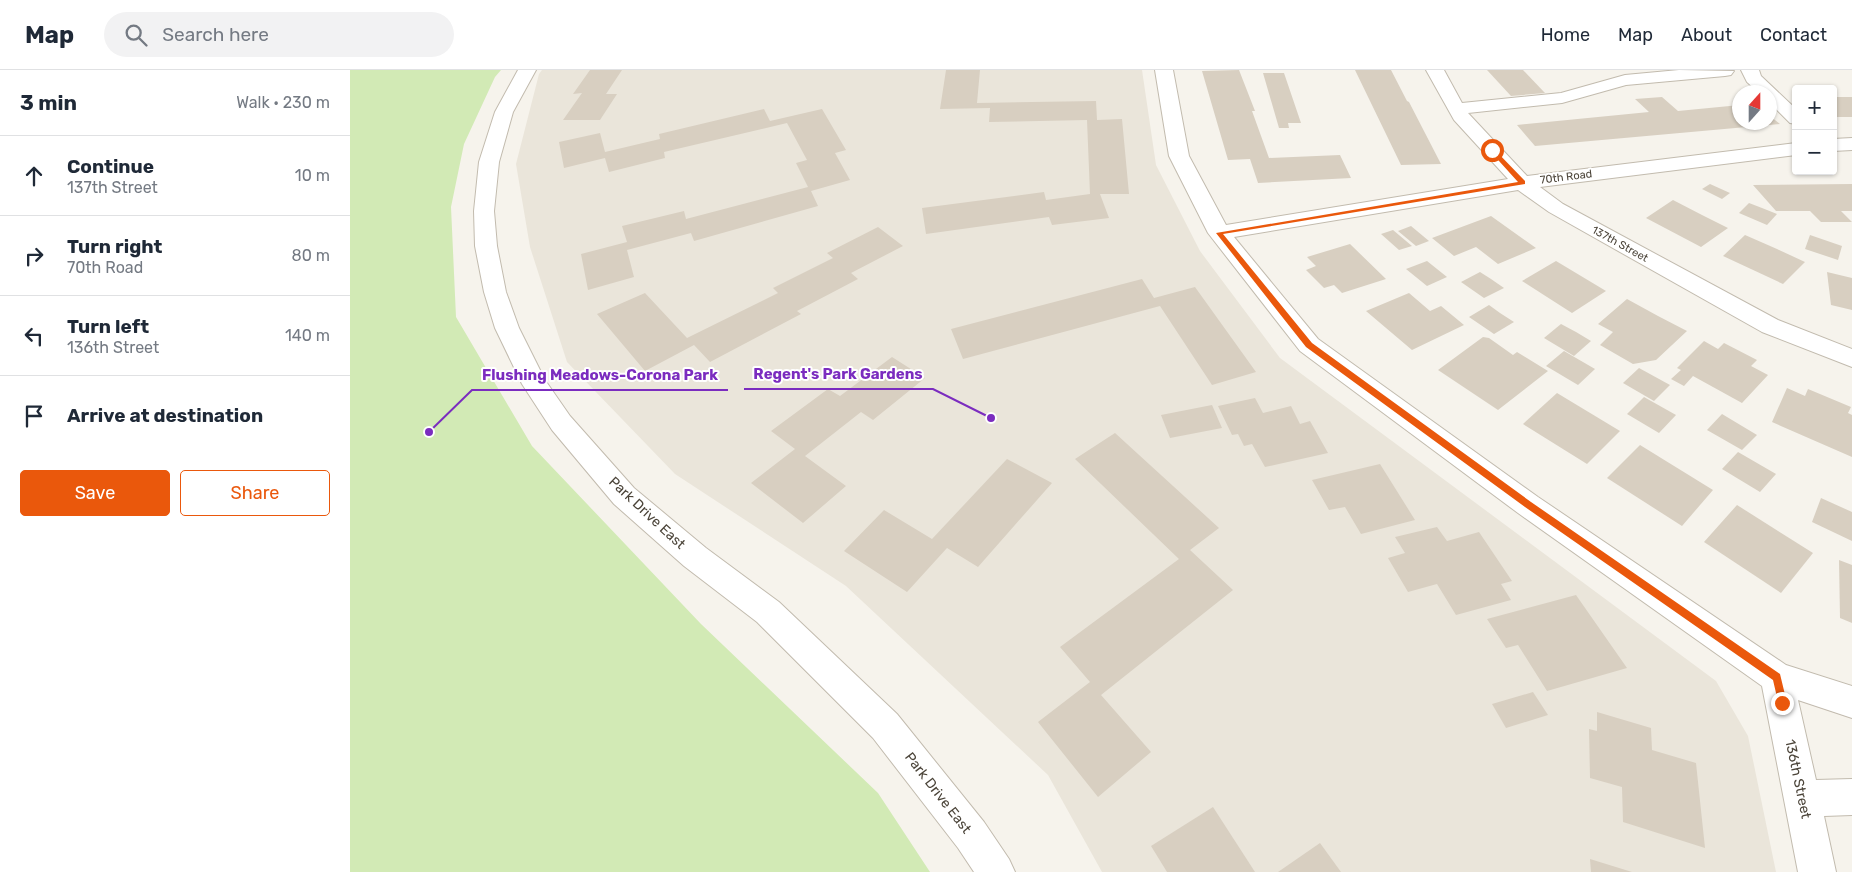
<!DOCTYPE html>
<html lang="en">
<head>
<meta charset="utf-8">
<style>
  :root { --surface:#fff; --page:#f2f2f3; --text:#1f2937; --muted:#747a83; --line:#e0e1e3; --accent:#ea580c }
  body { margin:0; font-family:Rubik,sans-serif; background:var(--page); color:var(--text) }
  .controls { position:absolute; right:15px; top:15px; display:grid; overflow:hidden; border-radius:5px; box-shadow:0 1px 4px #0004 }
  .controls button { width:45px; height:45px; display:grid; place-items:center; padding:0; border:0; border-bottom:1px solid var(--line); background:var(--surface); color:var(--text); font:25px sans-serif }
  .compass { position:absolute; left:1382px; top:15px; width:45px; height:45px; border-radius:50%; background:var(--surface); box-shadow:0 1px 4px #0004; rotate:21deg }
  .stop { position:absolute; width:15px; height:15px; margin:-11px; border:4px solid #ea580c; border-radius:50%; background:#fff }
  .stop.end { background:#ea580c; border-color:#fff; box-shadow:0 1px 5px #0008 }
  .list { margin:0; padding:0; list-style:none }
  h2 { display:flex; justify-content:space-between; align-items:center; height:65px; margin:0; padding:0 20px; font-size:21px }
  h2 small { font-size:16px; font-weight:400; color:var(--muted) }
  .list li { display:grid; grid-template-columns:32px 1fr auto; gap:15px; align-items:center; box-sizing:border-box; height:80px; padding:0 20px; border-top:1px solid var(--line) }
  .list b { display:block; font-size:19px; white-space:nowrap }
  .list p { margin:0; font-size:16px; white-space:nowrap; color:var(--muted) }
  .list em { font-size:16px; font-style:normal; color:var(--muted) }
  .actions { display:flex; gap:10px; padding:15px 20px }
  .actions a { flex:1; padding:11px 0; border:1px solid var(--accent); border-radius:5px; text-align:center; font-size:18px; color:var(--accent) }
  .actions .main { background:var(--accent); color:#fff }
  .icon { flex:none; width:28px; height:28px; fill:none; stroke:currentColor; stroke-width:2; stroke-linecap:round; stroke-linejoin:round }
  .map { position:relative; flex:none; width:1502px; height:802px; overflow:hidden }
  header { display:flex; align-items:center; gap:30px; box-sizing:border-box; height:70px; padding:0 25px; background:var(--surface); border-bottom:1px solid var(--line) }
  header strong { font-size:24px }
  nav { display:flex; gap:28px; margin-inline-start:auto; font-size:18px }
  .search { width:350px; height:45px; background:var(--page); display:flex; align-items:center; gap:12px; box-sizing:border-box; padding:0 18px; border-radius:28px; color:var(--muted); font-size:19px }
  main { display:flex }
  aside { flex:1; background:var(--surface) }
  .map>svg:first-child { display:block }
  .residential { fill:#eae5da }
  .green { fill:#d2eab5 }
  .building { fill:#d8cfc1 }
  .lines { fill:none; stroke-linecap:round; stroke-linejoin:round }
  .minor-casing { stroke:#c2bbae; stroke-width:2 }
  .minor { fill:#fff; fill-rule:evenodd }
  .route { fill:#ea580c }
  .labels { text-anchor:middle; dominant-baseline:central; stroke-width:4; stroke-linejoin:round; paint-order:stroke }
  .far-street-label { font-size:11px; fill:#4b4439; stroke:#fff }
  .street-label { font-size:14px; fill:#4b4439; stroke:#fff }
  .leader { fill:none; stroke:#7b2cbf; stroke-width:2 }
  .callout-dot { fill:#7b2cbf; stroke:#fff; stroke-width:2 }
  .callout-label { font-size:15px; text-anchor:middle; font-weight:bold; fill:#7b2cbf; stroke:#fff; stroke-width:4; stroke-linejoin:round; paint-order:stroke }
</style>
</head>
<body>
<header>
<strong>Map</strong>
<div class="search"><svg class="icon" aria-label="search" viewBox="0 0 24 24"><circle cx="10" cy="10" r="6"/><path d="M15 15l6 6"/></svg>Search here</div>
<nav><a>Home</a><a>Map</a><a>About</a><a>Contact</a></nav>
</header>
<main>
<aside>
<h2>3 min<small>Walk · 230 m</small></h2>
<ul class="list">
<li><svg class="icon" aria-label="ahead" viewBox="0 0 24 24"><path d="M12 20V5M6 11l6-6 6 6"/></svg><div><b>Continue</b><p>137th Street</p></div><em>10 m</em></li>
<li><svg class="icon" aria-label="right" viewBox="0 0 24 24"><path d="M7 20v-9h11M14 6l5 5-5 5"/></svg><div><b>Turn right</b><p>70th Road</p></div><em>80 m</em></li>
<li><svg class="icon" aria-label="left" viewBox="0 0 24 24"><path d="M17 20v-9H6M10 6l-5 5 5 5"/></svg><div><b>Turn left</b><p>136th Street</p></div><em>140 m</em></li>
<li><svg class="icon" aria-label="arrive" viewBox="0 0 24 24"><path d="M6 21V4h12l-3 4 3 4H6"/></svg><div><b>Arrive at destination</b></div></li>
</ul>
<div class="actions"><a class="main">Save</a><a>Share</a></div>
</aside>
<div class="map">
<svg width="1502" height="802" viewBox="0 0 1502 802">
  <rect width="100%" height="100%" fill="#f6f3ec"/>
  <path class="residential" d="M192,0H792L806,95L850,181L930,288L1366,611L1398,666L1426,802H752L698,705L496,516L325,404L217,292L180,177L166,94L189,4Z"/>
  <path class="green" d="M0,0H151L145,7L114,74L101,137L106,247L182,376L351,554L528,723L580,802H0Z"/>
  <g class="building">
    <path d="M240,0H272L256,24H267L250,50H213L232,23L223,24Z"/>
    <path d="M596,0H630L627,33L746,31L747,50L772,49L779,124H750L759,148L702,155L699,147L576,164L572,138L694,122L696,130L740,124L737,50L639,52L640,38L590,39Z"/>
    <path d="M889,0L905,41H902L919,88L990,85L1001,108L908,113L900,89L878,90L852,1Z"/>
    <path d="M1005,0H1041L1057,31L1059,32L1091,94L1051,95Z"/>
    <path d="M1137,0H1173L1195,23L1161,26Z"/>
    <path d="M913,3H934L951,53H938L939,58H929Z"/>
    <path d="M1312,27L1328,41L1390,35V52H1420V46L1430,54L1185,76L1167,55L1299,42L1285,29Z"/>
    <rect x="1483" y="27" width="19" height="20"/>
    <path d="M414,39L420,51L472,39L496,80L485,83L500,110L461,121L468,136L344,171L341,163L277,180L284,207L238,220L231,184L277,172L272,156L334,141L336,149L458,117L446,93L457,90L437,53L314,82L315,88L259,102L255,88L214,98L209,72L250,63L255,82L310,69L309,64Z"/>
    <path d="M1360,114L1380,123L1372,129L1352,119Z"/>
    <path d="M1502,114V141H1491L1502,152H1471L1460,141H1426L1403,115Z"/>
    <path d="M1323,130L1352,145L1378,158L1351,177L1296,148Z"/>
    <path d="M1399,133L1412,138L1427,144L1417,155L1389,143Z"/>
    <path d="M1141,146L1186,178L1148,194L1126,177L1104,186L1082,168Z"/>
    <path d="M1061,156L1079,171L1066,176L1048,161Z"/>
    <path d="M528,157L553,176L501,203L508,209L447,241L451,244L360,292L344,275L295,301L247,244L295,223L337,268L428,223L423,218L483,188L477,183Z"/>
    <path d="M1043,160L1062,176L1049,180L1031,164Z"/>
    <path d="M1395,165L1427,179L1455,192L1433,214L1373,186Z"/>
    <path d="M1460,165L1492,176L1488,190L1455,179Z"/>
    <path d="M1000,174L1036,209L992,223L984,215L974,218L956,200L966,196L957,187Z"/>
    <path d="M1077,191L1097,207L1077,216L1056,199Z"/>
    <path d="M1206,191L1256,221L1222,243L1172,211Z"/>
    <path d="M1130,202L1141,209L1154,218L1134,228L1111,212Z"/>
    <path d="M1477,202L1502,208V240L1481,235Z"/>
    <path d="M792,209L804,228L845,217L906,302L862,315L810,236L613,289L601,259Z"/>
    <path d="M1059,223L1080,241L1091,236L1114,255L1062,280L1016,241Z"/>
    <path d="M1277,229L1308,246L1337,261L1306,290L1283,294L1250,275L1263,262L1248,254Z"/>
    <path d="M1139,235L1150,243L1164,252L1144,264L1119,247Z"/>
    <path d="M1211,254L1226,262L1241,271L1224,286L1194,268Z"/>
    <path d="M1133,267L1139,268L1163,285L1167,282L1198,301L1148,340L1088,300Z"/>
    <path d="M1354,271L1368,279L1374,273L1407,290L1401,296L1418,305L1392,333L1343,306L1334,316L1321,309L1331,300L1327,298Z"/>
    <path d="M1214,281L1245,299L1228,315L1196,296Z"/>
    <path d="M542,287L575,308L523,350L511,342L455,386L496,416L453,453L401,413L445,379L421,361L478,319L490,326Z"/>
    <path d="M1289,298L1320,315L1304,331L1273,313Z"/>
    <path d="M1437,318L1455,326L1458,319L1501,337L1498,343L1502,345V387L1422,352Z"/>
    <path d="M1207,323L1270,361L1237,394L1173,354Z"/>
    <path d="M1294,327L1326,345L1309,363L1277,344Z"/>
    <path d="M905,328L913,343L941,336L950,354L960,351L978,383L915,397L902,374L894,376L888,364L882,365L868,336Z"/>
    <path d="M862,335L872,358L820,368L811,345Z"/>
    <path d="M1372,344L1407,365L1392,380L1357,360Z"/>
    <path d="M765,363L869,458L840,480L883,520L751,625L801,682L748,727L688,652L740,612L710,577L829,489L725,389Z"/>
    <path d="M1290,375L1363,420L1332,456L1257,408Z"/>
    <path d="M1388,382L1426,404L1410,422L1372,399Z"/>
    <path d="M657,389L702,413L628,497L597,478L557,522L494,481L534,440L582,469Z"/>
    <path d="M1030,394L1065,450L1011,464L995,437L979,440L962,410Z"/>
    <path d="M1471,428L1502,442V471L1462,452Z"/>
    <path d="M1387,435L1463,483L1431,523L1354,472Z"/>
    <path d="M1087,457L1097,471L1129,462L1162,511L1151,514L1161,530L1106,545L1087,514L1058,522L1038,488L1055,483L1045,467Z"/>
    <path d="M1489,490L1502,495V553L1490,548Z"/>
    <path d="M1226,525L1277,598L1197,621L1168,575L1156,578L1137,549Z"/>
    <path d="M1183,622L1198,645L1156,658L1142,634Z"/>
    <path d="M1247,642L1301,658L1302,680L1346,693L1355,778L1273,752L1272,717L1240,708L1239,659L1247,661Z"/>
    <path d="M863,737L905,802H817L801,776Z"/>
    <path d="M970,773L991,802H928Z"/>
    <path d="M1240,789L1282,802H1241Z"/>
  </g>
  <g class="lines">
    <defs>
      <g id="minor">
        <path d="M168,0H186L163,42L149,92L144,141L147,176L156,222L169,258L195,310L220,346L284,418L356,478L429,532L547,644L634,752L659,789L665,802H624L608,778L523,668L407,552L334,496L264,434L202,360L172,314L145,258L134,222L125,176L124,141L129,92L145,42Z"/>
        <path d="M805,0H823L839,86L876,155L1158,109L1104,50L1076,0H1094L1112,33L1211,23L1275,5L1329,0L1384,1L1381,5L1375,6L1276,15L1212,33L1118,43L1177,106L1446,73V85L1190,117L1213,134L1428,250L1502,279V297L1412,262L1199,142L1168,120L884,167L968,269L1188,427L1436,595L1502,616V648L1448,630L1466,710L1502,709V745L1474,746L1486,802H1448L1412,616L1168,443L950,281L858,163L819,86Z"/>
        <path d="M1391,0H1409L1411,6L1446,39V54L1440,53L1420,33V22H1408L1397,12Z"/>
        <path d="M1502,68V80L1483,81V69Z"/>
      </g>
    </defs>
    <use href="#minor" class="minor-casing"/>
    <use href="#minor" class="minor"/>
  </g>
  <path class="route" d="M1140,79H1144L1175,111V114L873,164L962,273L1181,432L1430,604L1437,633L1436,636H1429L1423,610L1175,437L956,277L866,163L1168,112L1140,81Z"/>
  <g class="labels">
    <g class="far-street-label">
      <text transform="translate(1216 107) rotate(-7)">70th Road</text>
      <text transform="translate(1270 174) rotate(29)">137th Street</text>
    </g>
    <g class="street-label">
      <text transform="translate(297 443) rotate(43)">Park Drive East</text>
      <text transform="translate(1448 709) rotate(78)">136th Street</text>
      <text transform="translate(588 723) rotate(52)">Park Drive East</text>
    </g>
  </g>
  <path class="leader" d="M641 348L583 319H394M79 362L122 320H378"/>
  <g class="callout-dot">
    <circle cx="641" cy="348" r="5"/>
    <circle cx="79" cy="362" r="5"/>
  </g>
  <g class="callout-label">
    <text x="488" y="309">Regent's Park Gardens</text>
    <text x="250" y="310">Flushing Meadows-Corona Park</text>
  </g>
</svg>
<div class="controls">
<button>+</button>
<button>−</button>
</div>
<svg class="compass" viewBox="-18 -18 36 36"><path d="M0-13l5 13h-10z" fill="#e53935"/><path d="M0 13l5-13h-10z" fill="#747a83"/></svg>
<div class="stop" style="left:1142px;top:80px"></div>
<div class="stop end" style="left:1432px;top:633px"></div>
</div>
</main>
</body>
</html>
